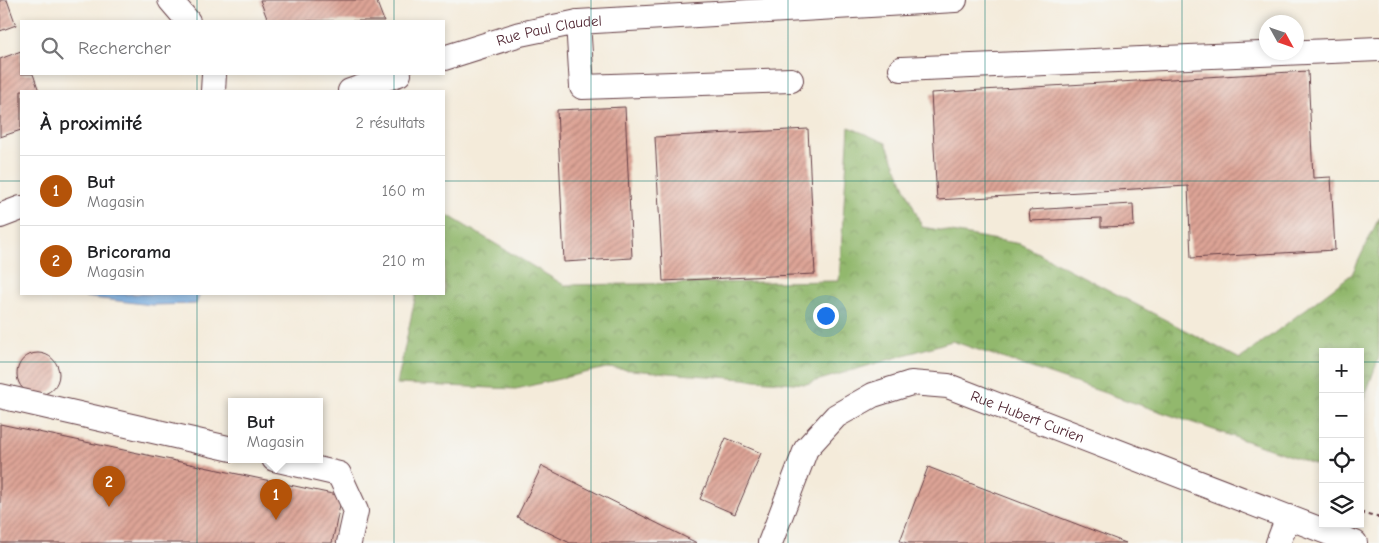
<!DOCTYPE html>
<html lang="fr">
<head>
<meta charset="utf-8">
<style>
  :root { --surface:#fff; --page:#f6f6f6; --text:#202124; --muted:#757577; --line:#e0e0e0; --accent:#b45309 }
  body { margin:0; font-family:"Comic Neue",sans-serif; background:var(--page); color:var(--text) }
  .controls { position:absolute; right:15px; bottom:15px; display:grid; overflow:hidden; border-radius:0px; box-shadow:0 2px 8px #0003 }
  .controls button { width:45px; height:45px; display:grid; place-items:center; padding:0; border:0; border-bottom:1px solid var(--line); background:var(--surface); color:var(--text); font:25px sans-serif }
  .compass { position:absolute; left:1259px; top:15px; width:45px; height:45px; border-radius:50%; background:var(--surface); box-shadow:0 2px 8px #0003; rotate:130deg }
  .you { position:absolute; left:825px; top:315px; width:18px; height:18px; margin:-12px; border:4px solid #fff; border-radius:50%; background:#1a73e8; box-shadow:0 0 0 8px #1a73e833 }
  .badge { display:grid; place-items:center; width:32px; height:32px; border-radius:50%; background:var(--accent); color:#fff; font-size:16px; font-weight:700 }
  .pin { position:absolute; translate:-50% -41px; filter:drop-shadow(0 1px 2px #0008) }
  .pin::after { content:''; position:absolute; top:26px; width:18px; height:15px; background:inherit; clip-path:polygon(0 0,100% 0,50% 100%) }
  .popup { position:absolute; left:228px; top:398px; width:95px; height:65px; box-sizing:border-box; display:grid; place-content:center; border-radius:0px; background:var(--surface); filter:drop-shadow(0 1px 4px #0005); font-size:16px; white-space:nowrap; color:var(--muted) }
  .popup b { font-size:19px; color:var(--text) }
  .popup::after { content:''; position:absolute; left:50%; top:100%; margin-left:-10px; border:10px solid transparent; border-top-color:var(--surface) }
  .list { margin:0; padding:0; list-style:none }
  h2 { display:flex; justify-content:space-between; align-items:center; height:65px; margin:0; padding:0 20px; font-size:21px }
  h2 small { font-size:16px; font-weight:400; color:var(--muted) }
  .list li { display:grid; grid-template-columns:32px 1fr auto; gap:15px; align-items:center; box-sizing:border-box; height:70px; padding:0 20px; border-top:1px solid var(--line) }
  .list b { display:block; font-size:19px; white-space:nowrap }
  .list p { margin:0; font-size:16px; white-space:nowrap; color:var(--muted) }
  .list em { font-size:16px; font-style:normal; color:var(--muted) }
  .icon { flex:none; width:28px; height:28px; fill:none; stroke:currentColor; stroke-width:2; stroke-linecap:round; stroke-linejoin:round }
  .map { position:relative; flex:none; width:1379px; height:543px; overflow:hidden }
  .search { position:absolute; background:var(--surface); box-shadow:0 2px 8px #0003; left:20px; top:20px; width:425px; height:55px; display:flex; align-items:center; gap:12px; box-sizing:border-box; padding:0 18px; border-radius:0px; color:var(--muted); font-size:19px }
  .panel { position:absolute; background:var(--surface); box-shadow:0 2px 8px #0003; left:20px; top:90px; width:425px; height:205px; border-radius:0px }
  .map>svg:first-child { display:block }
  .forest { fill:url(#forest-crowns); stroke:#6e6c4c }
  .water { fill:#72abe2; stroke:#5e6586 }
  .building { fill:url(#building-hatch) }
  .lines { fill:none; stroke-linecap:round; stroke-linejoin:round }
  .minor-casing { stroke:#643e45; stroke-width:26 }
  .path { stroke:#643e45; stroke-width:3; stroke-dasharray:4 4; stroke-linecap:butt }
  .minor { stroke:#fff; stroke-width:24 }
  .grid { fill:none; stroke:#0f766e; stroke-width:1; stroke-opacity:0.55 }
  .labels { text-anchor:middle; dominant-baseline:central; stroke-width:4; stroke-linejoin:round; paint-order:stroke }
  .street-label { font-size:15px; fill:#4a1f2b; stroke:#f6f6f2 }
</style>
</head>
<body>
<div class="map">
<svg width="1379" height="543" viewBox="0 0 1379 543">
  <defs>
    <pattern id="forest-crowns" width="20" height="18" patternUnits="userSpaceOnUse" patternTransform="scale(1.25)"><rect width="20" height="18" fill="#92b86d"/><path d="M2 6a3 3 0 1 1 6 0M12 15a3 3 0 1 1 6 0" fill="none" stroke="#79955a"/></pattern>
    <pattern id="building-hatch" width="6" height="6" patternUnits="userSpaceOnUse" patternTransform="scale(1.25)"><rect width="6" height="6" fill="#dda496"/><path d="M-1 1l2-2M0 6l6-6M5 7l2-2" fill="none" stroke="#b5857b"/></pattern>
  </defs>
  <rect width="100%" height="100%" fill="#f6f6f2"/>
  <filter id="ink" filterUnits="userSpaceOnUse"><feTurbulence type="fractalNoise" baseFrequency=".02" numOctaves="2"/><feDisplacementMap in="SourceGraphic" scale="10" xChannelSelector="R" yChannelSelector="G"/><feConvolveMatrix kernelMatrix="1 2 1 2 8 2 1 2 1" color-interpolation-filters="sRGB"/></filter>
  <filter id="wash" filterUnits="userSpaceOnUse"><feTurbulence type="fractalNoise" baseFrequency=".0096" numOctaves="4" result="noise"/><feDisplacementMap in="SourceGraphic" scale="20" xChannelSelector="R" yChannelSelector="G"/><feGaussianBlur stdDeviation="1.12" result="paint"/><feColorMatrix in="noise" values="0 0 0 0 0 0 0 0 0 0 0 0 0 0 0 0 0 1.4 0 .05"/><feComposite in="paint" operator="in"/></filter>
  <g filter="url(#wash)">
    <rect width="100%" height="100%" fill="#f4ebda"/>
    <path class="forest" d="M849,127L886,143L922,227L1021,244L1240,359L1352,274L1379,218V357L1360,410V352H1323V467L952,341L806,384L606,368L516,389L397,384L416,294H444V213L564,285L839,281Z"/>
    <path class="water" d="M83,294H200L196,304L152,305L85,297Z"/>
    <g id="blocks">
      <g class="building">
        <path d="M0,0H7L16,25L0,31Z"/>
        <path d="M260,0H376L384,21H268Z"/>
        <path d="M21,51V74H33L39,91H21V130L0,137V59Z"/>
        <path d="M1308,71L1313,178L1331,177L1335,250L1191,258L1188,186L937,200L931,93Z"/>
        <path d="M625,107L632,258L564,262L557,110Z"/>
        <path d="M808,129L815,274L663,281L655,137Z"/>
        <path d="M1133,204L1134,226L1101,227V218L1030,221L1029,210Z"/>
        <circle cx="38" cy="374" r="21"/>
        <path d="M0,424L342,496L332,543H0Z"/>
        <path d="M726,438L761,453L735,514L700,499Z"/>
        <path d="M542,466L697,543H570L517,517Z"/>
        <path d="M928,467L1126,543H907L900,541Z"/>
      </g>
    </g>
  </g>
  <g filter="url(#ink)">
    <use href="#blocks" fill-opacity="0" stroke="#643e45" stroke-width="1"/>
    <g class="lines">
      <defs>
        <g id="minor">
          <path d="M170,0L188,21"/>
          <path d="M578,22L582,87L791,80"/>
          <path id="s1" d="M444,58L520,34L578,22L955,0"/>
          <path d="M901,69L1379,49"/>
          <path d="M213,91L214,74"/>
          <path d="M350,91L399,74"/>
          <path d="M0,216L21,208"/>
          <path d="M0,396L232,449"/>
          <path d="M274,459L339,474L356,511L349,543"/>
          <path id="s2" d="M770,543L806,449L836,416L873,395L911,383L948,386L1355,543"/>
          <path d="M1278,543L1288,517"/>
        </g>
      </defs>
      <use href="#minor" class="minor-casing"/>
      <path class="path" d="M1360,513L1379,517"/>
      <use href="#minor" class="minor"/>
    </g>
  </g>
  <path class="grid" d="M197,0V21M394,0V21M591,0V543M788,0V543M985,0V543M1182,0V543M197,74V91M394,74V91M0,181H21M444,181H1379M197,294V543M394,294V543M0,362H1323M1360,362H1379"/>
  <g class="labels">
    <g class="street-label">
      <text stroke="none"><textPath href="#s1" startOffset="109">Rue Paul Claudel</textPath></text>
      <text stroke="none"><textPath href="#s2" startOffset="350">Rue Hubert Curien</textPath></text>
    </g>
  </g>
</svg>
<div class="controls">
<button>+</button>
<button>−</button>
<button><svg class="icon" aria-label="locate" viewBox="0 0 24 24"><circle cx="12" cy="12" r="6"/><path d="M12 2v4M12 18v4M2 12h4M18 12h4"/></svg></button>
<button><svg class="icon" aria-label="layers" viewBox="0 0 24 24"><path d="M12 4l9 5-9 5-9-5zM3 14l9 5 9-5"/></svg></button>
</div>
<svg class="compass" viewBox="-18 -18 36 36"><path d="M0-13l5 13h-10z" fill="#e53935"/><path d="M0 13l5-13h-10z" fill="#757577"/></svg>
<div class="you"></div>
<div class="pin badge" style="left:276px;top:520px">1</div>
<div class="popup"><b>But</b>Magasin</div>
<div class="pin badge" style="left:109px;top:507px">2</div>
<div class="search"><svg class="icon" aria-label="search" viewBox="0 0 24 24"><circle cx="10" cy="10" r="6"/><path d="M15 15l6 6"/></svg>Rechercher</div>
<section class="panel">
<h2>À proximité<small>2 résultats</small></h2>
<ul class="list">
<li><span class="badge">1</span><div><b>But</b><p>Magasin</p></div><em>160 m</em></li>
<li><span class="badge">2</span><div><b>Bricorama</b><p>Magasin</p></div><em>210 m</em></li>
</ul>
</section>
</div>
</body>
</html>
